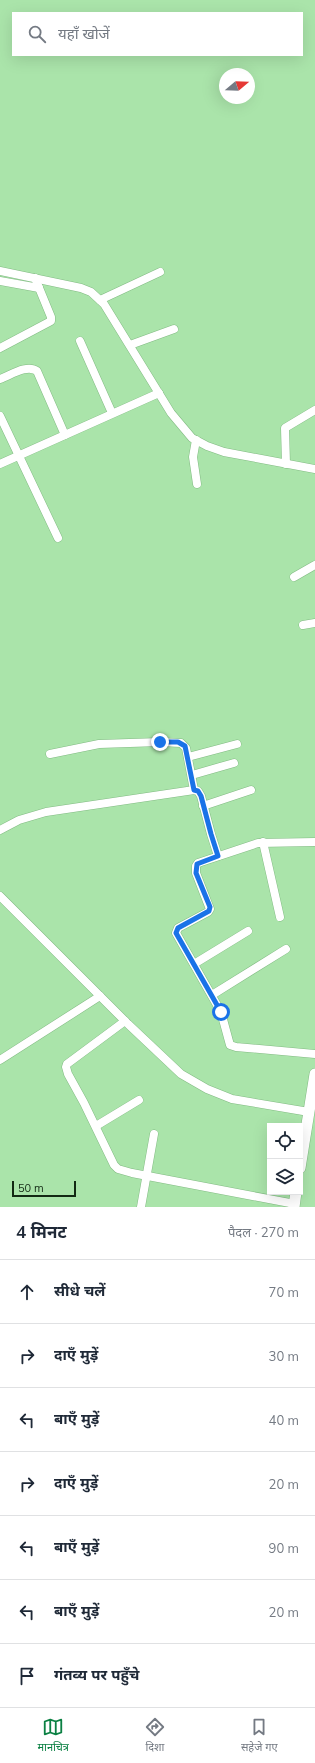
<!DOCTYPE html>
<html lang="hi">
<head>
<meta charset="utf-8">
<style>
  :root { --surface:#fff; --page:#f6f6f7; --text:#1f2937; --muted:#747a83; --line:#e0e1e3; --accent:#0b8043 }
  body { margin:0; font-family:Mulish,"Noto Sans Devanagari",sans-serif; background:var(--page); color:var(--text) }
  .controls { position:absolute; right:12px; bottom:12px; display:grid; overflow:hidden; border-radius:0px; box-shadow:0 4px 16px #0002 }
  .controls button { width:36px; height:36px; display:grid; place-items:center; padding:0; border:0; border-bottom:1px solid var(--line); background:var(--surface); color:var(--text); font:20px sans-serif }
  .compass { position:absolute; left:219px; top:68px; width:36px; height:36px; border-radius:50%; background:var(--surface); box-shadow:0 4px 16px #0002; rotate:71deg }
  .scale { position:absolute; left:12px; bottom:10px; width:64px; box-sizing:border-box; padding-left:4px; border:2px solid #122913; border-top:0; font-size:11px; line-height:14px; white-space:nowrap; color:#122913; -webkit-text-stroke:3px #aae4aa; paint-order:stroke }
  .stop { position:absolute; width:12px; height:12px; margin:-9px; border:3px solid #1a73e8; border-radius:50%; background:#fff }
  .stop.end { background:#1a73e8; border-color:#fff; box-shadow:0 1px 4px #0008 }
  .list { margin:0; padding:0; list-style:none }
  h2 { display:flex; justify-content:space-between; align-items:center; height:52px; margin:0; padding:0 16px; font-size:17px }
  h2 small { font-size:13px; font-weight:400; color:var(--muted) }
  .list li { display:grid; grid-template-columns:26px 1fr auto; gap:12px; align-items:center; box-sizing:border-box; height:64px; padding:0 16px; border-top:1px solid var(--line) }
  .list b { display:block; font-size:15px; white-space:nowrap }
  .list em { font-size:13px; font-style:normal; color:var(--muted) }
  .icon { flex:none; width:22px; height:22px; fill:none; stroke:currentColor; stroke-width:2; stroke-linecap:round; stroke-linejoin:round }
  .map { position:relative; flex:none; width:315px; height:1207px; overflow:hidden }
  .search { position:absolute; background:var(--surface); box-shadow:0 4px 16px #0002; left:12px; right:12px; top:12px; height:44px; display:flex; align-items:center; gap:10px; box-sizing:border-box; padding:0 14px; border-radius:0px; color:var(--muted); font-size:15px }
  .sheet { height:500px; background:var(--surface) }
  nav { display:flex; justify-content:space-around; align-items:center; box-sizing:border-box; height:56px; border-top:1px solid var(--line); background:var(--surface); font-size:11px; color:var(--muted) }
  nav a { display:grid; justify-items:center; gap:2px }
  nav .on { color:var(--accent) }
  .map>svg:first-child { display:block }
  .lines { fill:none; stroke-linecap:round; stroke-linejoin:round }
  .minor-casing { stroke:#82bb83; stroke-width:9 }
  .secondary-casing { stroke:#82bb83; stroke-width:12 }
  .minor { stroke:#fff; stroke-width:8 }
  .secondary { stroke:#fff; stroke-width:11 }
  .route { stroke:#1a73e8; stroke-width:5 }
</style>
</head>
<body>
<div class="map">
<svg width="315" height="1207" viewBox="0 0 315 1207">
  <rect width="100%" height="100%" fill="#aae4aa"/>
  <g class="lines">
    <defs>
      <g id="minor">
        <path d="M0,271L81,288L91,292L104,304L171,413L192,438L207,446L224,452L315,469"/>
        <path d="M0,281L39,288"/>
        <path d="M100,300L160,272"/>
        <path d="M80,341L112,413"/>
        <path d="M130,345L174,329"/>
        <path d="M0,348L51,321V317L35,278"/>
        <path d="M0,379C11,375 27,364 37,371L65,435"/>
        <path d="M0,416L58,538"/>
        <path d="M196,440L193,457L197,484"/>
        <path d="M0,464L159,393"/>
        <path d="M286,464L285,428L315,410"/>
        <path d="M294,577L315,565"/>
        <path d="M303,625L315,623"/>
        <path d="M50,754L99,744L160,742L181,743L186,748L194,790"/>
        <path d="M188,757L237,744"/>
        <path d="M192,775L234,763"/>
        <path d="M203,806L251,790"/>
        <path d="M0,830L19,820L46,812L194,790L198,791L201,796L211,834L218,856"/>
        <path d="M263,842L280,917"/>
        <path d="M315,842L258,843L198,863L196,866V873L210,909L208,912L178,928L176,933L221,1012L230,1045L236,1047L315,1054"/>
        <path d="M0,896L128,1024L181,1074L207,1089L232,1099L309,1112"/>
        <path d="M194,964L248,931"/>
        <path d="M212,995L286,949"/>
        <path d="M125,1021L67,1064L66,1067L68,1074L84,1103L114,1165L118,1169L132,1173L295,1204"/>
        <path d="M0,1060L100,996"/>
        <path d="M96,1126L139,1100"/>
        <path d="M141,1207L154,1134"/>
      </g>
      <g id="secondary">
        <path d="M300,1168L315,1074"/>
        <path d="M294,1207L296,1192"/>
      </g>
    </defs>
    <use href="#minor" class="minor-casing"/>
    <use href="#secondary" class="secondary-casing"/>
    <use href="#minor" class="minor"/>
    <use href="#secondary" class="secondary"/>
  </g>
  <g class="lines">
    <path class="route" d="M160,742H178L185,746L194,790L198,791L201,796L211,834L218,856L197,864L196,873L210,907L209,911L178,928L176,933L221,1012"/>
  </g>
</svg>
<div class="controls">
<button><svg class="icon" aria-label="locate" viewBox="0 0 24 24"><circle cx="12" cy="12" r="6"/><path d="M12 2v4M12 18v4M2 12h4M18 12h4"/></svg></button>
<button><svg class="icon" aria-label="layers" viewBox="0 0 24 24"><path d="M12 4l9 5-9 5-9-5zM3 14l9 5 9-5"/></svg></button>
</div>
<svg class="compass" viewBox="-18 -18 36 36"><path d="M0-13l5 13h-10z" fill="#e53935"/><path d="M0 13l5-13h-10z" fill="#747a83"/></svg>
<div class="scale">50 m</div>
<div class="stop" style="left:221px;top:1012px"></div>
<div class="stop end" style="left:160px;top:742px"></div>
<div class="search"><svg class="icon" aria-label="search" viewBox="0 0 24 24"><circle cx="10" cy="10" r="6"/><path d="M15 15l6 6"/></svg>यहाँ खोजें</div>
</div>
<section class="sheet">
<h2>4 मिनट<small>पैदल · 270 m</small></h2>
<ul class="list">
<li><svg class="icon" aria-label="ahead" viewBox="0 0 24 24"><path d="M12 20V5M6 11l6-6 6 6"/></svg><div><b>सीधे चलें</b></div><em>70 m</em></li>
<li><svg class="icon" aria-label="right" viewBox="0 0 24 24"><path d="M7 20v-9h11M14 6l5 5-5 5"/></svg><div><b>दाएँ मुड़ें</b></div><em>30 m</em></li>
<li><svg class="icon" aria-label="left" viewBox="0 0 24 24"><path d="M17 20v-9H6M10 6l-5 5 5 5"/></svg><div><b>बाएँ मुड़ें</b></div><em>40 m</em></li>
<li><svg class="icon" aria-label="right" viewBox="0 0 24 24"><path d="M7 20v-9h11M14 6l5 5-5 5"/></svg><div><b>दाएँ मुड़ें</b></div><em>20 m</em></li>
<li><svg class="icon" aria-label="left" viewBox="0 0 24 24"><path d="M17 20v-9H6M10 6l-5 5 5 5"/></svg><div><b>बाएँ मुड़ें</b></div><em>90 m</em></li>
<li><svg class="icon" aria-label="left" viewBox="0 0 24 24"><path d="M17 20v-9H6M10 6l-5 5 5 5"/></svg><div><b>बाएँ मुड़ें</b></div><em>20 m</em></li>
<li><svg class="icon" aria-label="arrive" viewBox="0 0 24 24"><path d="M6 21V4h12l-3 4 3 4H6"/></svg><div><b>गंतव्य पर पहुँचे</b></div></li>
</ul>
</section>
<nav>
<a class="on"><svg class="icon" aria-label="map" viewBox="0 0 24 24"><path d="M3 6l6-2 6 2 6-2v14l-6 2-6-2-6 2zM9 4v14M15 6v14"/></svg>मानचित्र</a>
<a><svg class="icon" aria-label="directions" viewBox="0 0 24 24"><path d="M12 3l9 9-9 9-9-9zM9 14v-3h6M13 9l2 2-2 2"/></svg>दिशा</a>
<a><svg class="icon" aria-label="saved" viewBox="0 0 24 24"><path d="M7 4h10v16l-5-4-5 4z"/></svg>सहेजे गए</a>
</nav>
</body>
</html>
